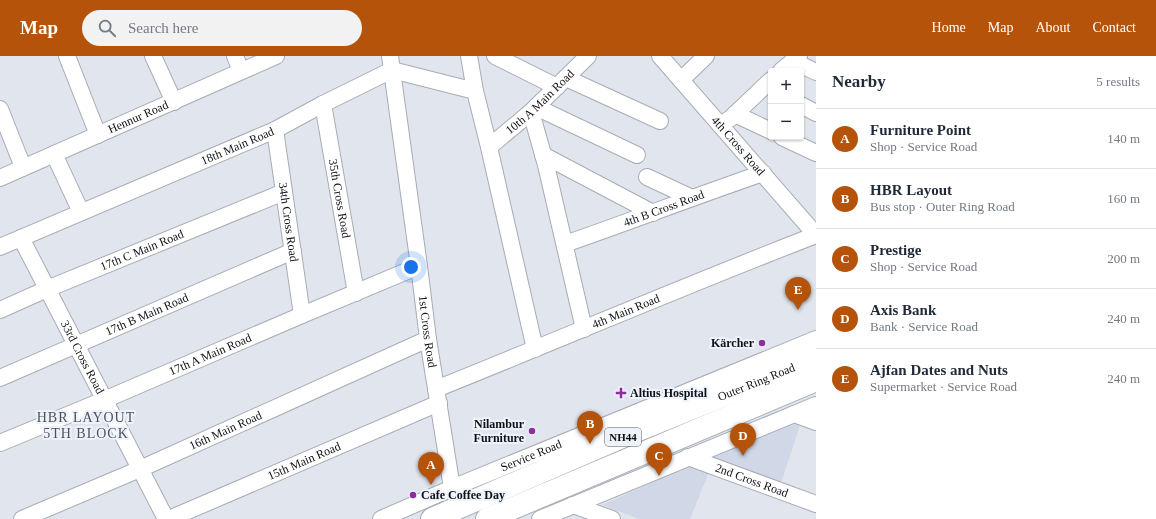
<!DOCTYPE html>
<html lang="en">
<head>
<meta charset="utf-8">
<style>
  :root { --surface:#fff; --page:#f2f2f3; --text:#1f2937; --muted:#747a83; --line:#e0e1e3; --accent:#b45309 }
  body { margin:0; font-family:Georgia,serif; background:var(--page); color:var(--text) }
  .controls { position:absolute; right:12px; top:12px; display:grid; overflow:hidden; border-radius:4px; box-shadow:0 1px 3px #0004 }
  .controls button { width:36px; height:36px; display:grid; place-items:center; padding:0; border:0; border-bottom:1px solid var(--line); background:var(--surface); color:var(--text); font:20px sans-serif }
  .you { position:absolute; left:411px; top:211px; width:14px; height:14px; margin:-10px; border:3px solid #fff; border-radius:50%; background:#1a73e8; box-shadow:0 0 0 6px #1a73e833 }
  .badge { display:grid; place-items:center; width:26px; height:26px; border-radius:50%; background:var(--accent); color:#fff; font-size:13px; font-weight:700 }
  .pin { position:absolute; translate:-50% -33px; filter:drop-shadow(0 1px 2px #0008) }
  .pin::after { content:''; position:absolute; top:21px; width:14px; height:12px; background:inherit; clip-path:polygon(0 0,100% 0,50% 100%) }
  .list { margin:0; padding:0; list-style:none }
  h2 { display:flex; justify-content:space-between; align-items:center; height:52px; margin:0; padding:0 16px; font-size:17px }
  h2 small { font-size:13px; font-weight:400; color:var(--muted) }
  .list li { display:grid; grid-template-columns:26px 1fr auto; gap:12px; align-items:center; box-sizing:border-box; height:60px; padding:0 16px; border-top:1px solid var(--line) }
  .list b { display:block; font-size:15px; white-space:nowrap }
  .list p { margin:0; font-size:13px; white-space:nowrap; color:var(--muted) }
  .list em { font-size:13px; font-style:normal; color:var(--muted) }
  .icon { flex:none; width:22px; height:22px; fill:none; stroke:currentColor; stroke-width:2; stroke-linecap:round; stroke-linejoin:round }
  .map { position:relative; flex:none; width:816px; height:463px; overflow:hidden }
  header { display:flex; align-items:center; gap:24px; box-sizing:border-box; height:56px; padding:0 20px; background:var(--accent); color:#fff }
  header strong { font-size:19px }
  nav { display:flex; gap:22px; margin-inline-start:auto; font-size:14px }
  .search { width:280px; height:36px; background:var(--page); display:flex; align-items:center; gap:10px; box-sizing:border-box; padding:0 14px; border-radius:22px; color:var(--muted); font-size:15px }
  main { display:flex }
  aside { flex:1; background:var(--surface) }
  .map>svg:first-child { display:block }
  .built { fill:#d0d8e8 }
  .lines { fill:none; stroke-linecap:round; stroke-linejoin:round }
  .minor-casing { stroke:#a7acb4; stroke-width:18 }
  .highway-casing { stroke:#a7acb4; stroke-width:24 }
  .minor { stroke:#fff; stroke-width:16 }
  .highway { stroke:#fff; stroke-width:22 }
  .poi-dot { fill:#8e2f98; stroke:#edf2fb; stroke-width:1.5 }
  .labels { text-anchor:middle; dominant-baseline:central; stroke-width:4; stroke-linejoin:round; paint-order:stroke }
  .shield { fill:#edf2fb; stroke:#525459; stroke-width:1 }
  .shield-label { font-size:11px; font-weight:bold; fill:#0f1114 }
  .street-label { font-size:12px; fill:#0f1114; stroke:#edf2fb }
  .poi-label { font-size:12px; font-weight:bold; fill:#0f1114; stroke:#edf2fb; text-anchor:end }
  .quarter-label { font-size:14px; letter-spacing:1px; fill:#4e5159; stroke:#edf2fb }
</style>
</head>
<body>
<header>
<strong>Map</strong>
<div class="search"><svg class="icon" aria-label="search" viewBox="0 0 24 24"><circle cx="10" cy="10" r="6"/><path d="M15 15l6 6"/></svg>Search here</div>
<nav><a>Home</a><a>Map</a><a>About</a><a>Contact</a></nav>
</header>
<main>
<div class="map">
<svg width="816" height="463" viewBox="0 0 816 463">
  <rect width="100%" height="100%" fill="#e0e5ee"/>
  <path class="built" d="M793,363L801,366L776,442L709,416L690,463H639L602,449Z"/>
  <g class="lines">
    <defs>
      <g id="minor">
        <path d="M67,0L98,79"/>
        <path d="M153,0L174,46"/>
        <path d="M235,0L241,15"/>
        <path id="s1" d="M390,0L419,210L428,283L452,432"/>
        <path d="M469,0L475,35L489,91L535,293"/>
        <path d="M495,0L557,31"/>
        <path id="s2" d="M660,0L816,179"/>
        <path d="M793,5L816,16"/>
        <path d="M781,15L799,0"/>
        <path d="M566,22L660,65"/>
        <path d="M681,24L706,0"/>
        <path id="s3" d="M323,48L356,237"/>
        <path d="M801,49L816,57"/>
        <path d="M536,51L637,99"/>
        <path d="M0,53L23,111"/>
        <path d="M531,56L546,109L584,273"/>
        <path d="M735,58L771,75"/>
        <path d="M720,69L731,62L771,24"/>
        <path id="s4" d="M275,74L302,259"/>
        <path d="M782,81L816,97"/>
        <path id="s5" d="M489,91L531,56L588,0"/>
        <path d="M54,98L81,156"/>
        <path d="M543,99L653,157"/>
        <path d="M647,121L692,142"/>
        <path id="s6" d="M0,122L276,0"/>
        <path id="s7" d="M21,182L166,463"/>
        <path id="s8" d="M565,188C631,165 696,140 763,117"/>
        <path id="s9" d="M0,191L275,74L323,48L392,14L475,35"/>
        <path id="s10" d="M0,254L47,233L284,136"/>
        <path id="s11" d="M0,322L293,195"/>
        <path id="s12" d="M436,333C563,282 689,228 816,179"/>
        <path d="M794,358L816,366"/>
        <path id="s13" d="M0,387L104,344L302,259L419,210"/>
        <path id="s14" d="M688,401L816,448"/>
        <path d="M573,449L612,463"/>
        <path id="s15" d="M22,463L140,413L428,283"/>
        <path id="s16" d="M169,463L439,347"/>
        <path id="s17" d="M381,463L452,432L816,283"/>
        <path d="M540,463L816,349"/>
      </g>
      <g id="highway">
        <path id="s18" d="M432,463L636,375L816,302"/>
        <path d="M487,463L816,324"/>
      </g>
    </defs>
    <use href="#minor" class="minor-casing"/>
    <use href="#highway" class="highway-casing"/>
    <use href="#minor" class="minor"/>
    <use href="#highway" class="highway"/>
  </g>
  <g class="poi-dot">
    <circle cx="762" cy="287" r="4"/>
    <path d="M619 331h4v4h4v4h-4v4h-4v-4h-4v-4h4z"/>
    <circle cx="532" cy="375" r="4"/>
    <circle cx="413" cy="439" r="4"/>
  </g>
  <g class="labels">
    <rect class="shield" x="605" y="372" width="36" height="18" rx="3"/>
    <g class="shield-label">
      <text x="623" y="381">NH44</text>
    </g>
    <g class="street-label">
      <text stroke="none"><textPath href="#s5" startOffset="68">10th A Main Road</textPath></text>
      <text stroke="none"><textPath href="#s6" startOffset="151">Hennur Road</textPath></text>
      <text stroke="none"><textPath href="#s2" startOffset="119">4th Cross Road</textPath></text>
      <text stroke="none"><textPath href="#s9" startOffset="258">18th Main Road</textPath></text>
      <text stroke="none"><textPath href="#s3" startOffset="96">35th Cross Road</textPath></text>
      <text stroke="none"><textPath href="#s8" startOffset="105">4th B Cross Road</textPath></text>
      <text stroke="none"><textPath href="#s4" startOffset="93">34th Cross Road</textPath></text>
      <text stroke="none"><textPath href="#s10" startOffset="154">17th C Main Road</textPath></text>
      <text stroke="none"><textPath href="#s12" startOffset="205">4th Main Road</textPath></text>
      <text stroke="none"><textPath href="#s11" startOffset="160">17th B Main Road</textPath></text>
      <text stroke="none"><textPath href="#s1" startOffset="278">1st Cross Road</textPath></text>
      <text stroke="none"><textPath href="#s13" startOffset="228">17th A Main Road</textPath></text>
      <text stroke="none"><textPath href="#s7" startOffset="134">33rd Cross Road</textPath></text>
      <text stroke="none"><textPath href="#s18" startOffset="352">Outer Ring Road</textPath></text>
      <text stroke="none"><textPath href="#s15" startOffset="222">16th Main Road</textPath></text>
      <text stroke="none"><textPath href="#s17" startOffset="163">Service Road</textPath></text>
      <text stroke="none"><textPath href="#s16" startOffset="147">15th Main Road</textPath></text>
      <text stroke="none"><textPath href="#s14" startOffset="68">2nd Cross Road</textPath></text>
    </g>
    <g class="poi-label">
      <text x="754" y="287">Kärcher</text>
      <text x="630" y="337" text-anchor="start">Altius Hospital</text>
      <text x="524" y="368">Nilambur<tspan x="524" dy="14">Furniture</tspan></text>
      <text x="421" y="439" text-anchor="start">Cafe Coffee Day</text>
    </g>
    <g class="quarter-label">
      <text x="86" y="361">HBR LAYOUT<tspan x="86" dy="16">5TH BLOCK</tspan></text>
    </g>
  </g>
</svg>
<div class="controls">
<button>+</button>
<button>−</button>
</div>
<div class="you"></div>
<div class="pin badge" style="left:431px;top:429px">A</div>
<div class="pin badge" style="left:590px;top:388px">B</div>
<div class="pin badge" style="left:659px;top:420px">C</div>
<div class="pin badge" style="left:743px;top:400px">D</div>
<div class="pin badge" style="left:798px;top:254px">E</div>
</div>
<aside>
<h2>Nearby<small>5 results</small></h2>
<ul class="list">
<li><span class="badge">A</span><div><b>Furniture Point</b><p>Shop · Service Road</p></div><em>140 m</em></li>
<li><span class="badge">B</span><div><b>HBR Layout</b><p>Bus stop · Outer Ring Road</p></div><em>160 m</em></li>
<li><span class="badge">C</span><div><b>Prestige</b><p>Shop · Service Road</p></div><em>200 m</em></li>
<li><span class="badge">D</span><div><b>Axis Bank</b><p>Bank · Service Road</p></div><em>240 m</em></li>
<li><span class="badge">E</span><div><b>Ajfan Dates and Nuts</b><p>Supermarket · Service Road</p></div><em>240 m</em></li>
</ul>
</aside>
</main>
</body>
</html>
